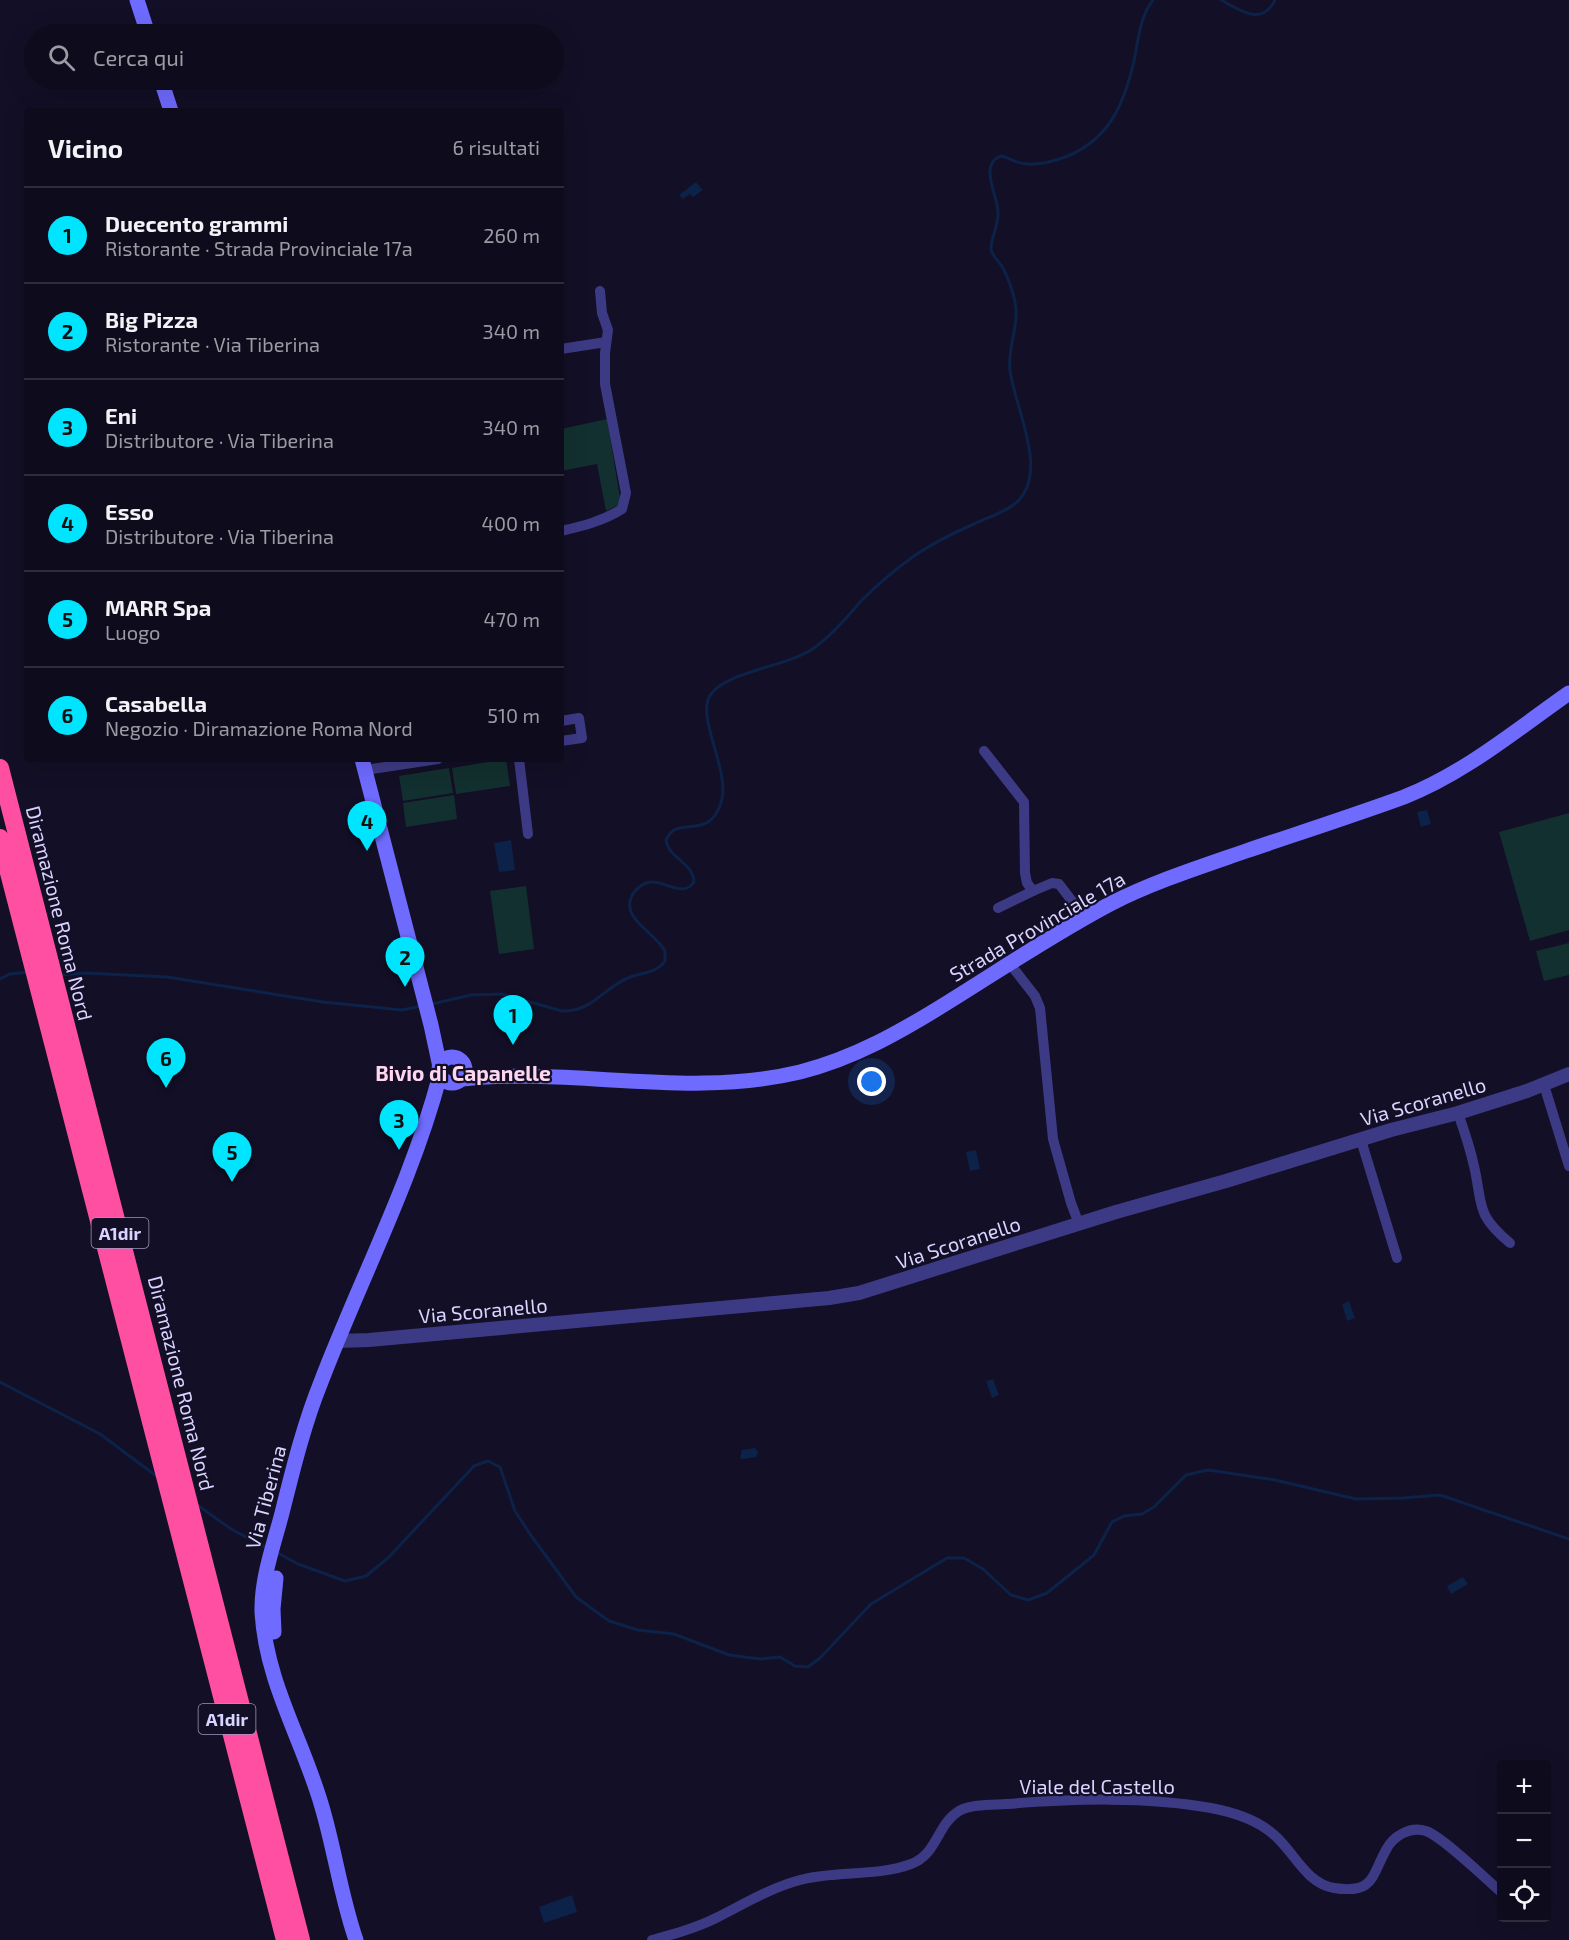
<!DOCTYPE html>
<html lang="it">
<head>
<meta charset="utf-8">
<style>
  :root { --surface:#0e0b1c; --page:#171425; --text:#f1f3f6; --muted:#9b9ba3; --line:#2e2b3b; --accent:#00e5ff }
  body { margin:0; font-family:"Exo 2",sans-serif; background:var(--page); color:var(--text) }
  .controls { position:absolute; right:18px; bottom:18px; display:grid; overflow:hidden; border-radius:6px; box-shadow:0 6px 24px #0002 }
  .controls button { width:54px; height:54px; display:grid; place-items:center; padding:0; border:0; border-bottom:2px solid var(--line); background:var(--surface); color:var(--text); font:30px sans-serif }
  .you { position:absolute; left:872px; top:1082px; width:21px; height:21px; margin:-15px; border:4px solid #fff; border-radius:50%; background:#1a73e8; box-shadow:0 0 0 9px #1a73e833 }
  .badge { display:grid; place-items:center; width:39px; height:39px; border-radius:50%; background:var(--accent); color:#111; font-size:20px; font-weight:700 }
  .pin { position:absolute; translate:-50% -50px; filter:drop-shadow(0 2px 3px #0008) }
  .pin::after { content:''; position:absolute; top:32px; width:21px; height:18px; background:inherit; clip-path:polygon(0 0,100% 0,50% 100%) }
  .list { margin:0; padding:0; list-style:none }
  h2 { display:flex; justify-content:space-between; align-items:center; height:78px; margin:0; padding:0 24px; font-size:26px }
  h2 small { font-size:20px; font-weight:400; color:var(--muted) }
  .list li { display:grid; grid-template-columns:39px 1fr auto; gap:18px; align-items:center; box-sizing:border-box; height:96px; padding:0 24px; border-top:2px solid var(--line) }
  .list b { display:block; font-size:22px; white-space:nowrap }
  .list p { margin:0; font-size:20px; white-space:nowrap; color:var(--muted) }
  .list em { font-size:20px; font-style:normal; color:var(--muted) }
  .icon { flex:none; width:33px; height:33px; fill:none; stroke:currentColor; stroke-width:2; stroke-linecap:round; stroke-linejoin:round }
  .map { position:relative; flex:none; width:1569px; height:1940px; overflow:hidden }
  .search { position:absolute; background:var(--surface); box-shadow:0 6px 24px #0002; left:24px; top:24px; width:540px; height:66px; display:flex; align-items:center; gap:15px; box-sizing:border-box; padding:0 21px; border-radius:33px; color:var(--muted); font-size:22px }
  .panel { position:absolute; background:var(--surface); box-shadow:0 6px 24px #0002; left:24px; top:108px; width:540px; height:654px; border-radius:6px }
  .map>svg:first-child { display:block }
  .green { fill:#12302f }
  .water { fill:#0c2248 }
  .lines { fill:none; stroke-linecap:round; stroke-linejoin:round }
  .stream { stroke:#0c2248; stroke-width:3 }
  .minor { stroke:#3d3a85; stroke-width:10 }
  .tertiary { stroke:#3d3a85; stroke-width:14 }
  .secondary { stroke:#6f6bff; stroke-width:15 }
  .motorway { stroke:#ff4fa3; stroke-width:18 }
  .labels { text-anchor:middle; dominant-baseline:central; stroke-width:4.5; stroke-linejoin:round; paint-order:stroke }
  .shield { fill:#130f26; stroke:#9e99be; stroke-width:1.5 }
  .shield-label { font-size:18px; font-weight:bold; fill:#d9d4ff }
  .street-label { font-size:20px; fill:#d9d4ff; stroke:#130f26 }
  .neighbourhood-label { font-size:21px; font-weight:bold; fill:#ffd6f0; stroke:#130f26 }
</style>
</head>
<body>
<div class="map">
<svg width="1569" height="1940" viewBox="0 0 1569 1940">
  <rect width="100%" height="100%" fill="#130f26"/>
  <g class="green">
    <path d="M607,419L621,504L606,511L597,464L561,471V429Z"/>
    <path d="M506,759L510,786L456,794L452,768Z"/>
    <path d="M449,768L453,793L403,801L399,776Z"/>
    <path d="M454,795L457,819L406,827L403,803Z"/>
    <path d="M1569,813V930L1530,941L1499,832Z"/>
    <path d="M526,886L534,949L499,954L490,891Z"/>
    <path d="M1569,943V975L1544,981L1536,951Z"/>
  </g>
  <g class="water">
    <path d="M696,182L703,190L693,197L690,194L683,199L679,195Z"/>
    <path d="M1427,810L1431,824L1421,827L1417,812Z"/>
    <path d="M511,840L515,870L499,872L494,843Z"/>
    <path d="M976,1150L980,1169L970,1171L966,1152Z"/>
    <path d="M1349,1301L1355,1318L1347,1321L1342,1304Z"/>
    <path d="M993,1379L999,1395L992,1398L986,1381Z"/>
    <path d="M755,1448L758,1452L756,1457L743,1459L740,1458L742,1450Z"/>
    <path d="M1463,1577L1468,1584L1451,1594L1447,1586Z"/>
    <path d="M572,1895L577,1912L544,1923L539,1907Z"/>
  </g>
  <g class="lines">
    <g class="stream">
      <path d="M1221,0C1240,10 1262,27 1275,0"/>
      <path d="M60,975L85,973L167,977L323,1002L402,1010L422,1006"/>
      <path d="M0,979L10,974L30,972"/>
      <path d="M432,1004L471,995L502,994L562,1011C592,1012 602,989 628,978C641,972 656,974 665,961V951C658,937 632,923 630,908C629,902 631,896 635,891C653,872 665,889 683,889C689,888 691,886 694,882C693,862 668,858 666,840C677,813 711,844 722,799C729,768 695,715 711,694C728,671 787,667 814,648C832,635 847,617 862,600C878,584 896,569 914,556C933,543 953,533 974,524C988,517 1007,512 1018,501C1049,470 1014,406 1010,370C1007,348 1020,324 1015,302C1013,291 1008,278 1003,268C999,261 993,258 991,249C991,236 999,225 998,212C998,196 978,164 1001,156C1010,158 1018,164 1027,164C1041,165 1055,161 1068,156C1110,138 1124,104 1134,61C1138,41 1140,16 1153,0"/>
      <path d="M0,1382L100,1434L159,1478"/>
      <path d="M196,1504L231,1529L267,1548"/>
      <path d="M276,1552L298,1564L345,1581L366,1576L388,1558L474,1466L488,1461L500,1467L515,1511L530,1534L576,1597L609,1621L638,1630L674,1634L729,1655L760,1659L780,1657L795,1666L808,1667L820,1658L871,1604L947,1558H964L983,1569L1011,1595L1028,1600L1047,1593L1094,1555L1112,1522L1124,1516L1142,1514L1154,1507L1186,1475L1208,1470L1275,1480L1356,1499L1403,1498L1440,1495L1569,1539"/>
    </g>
    <g class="minor">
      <path d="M561,349L606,342"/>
      <path d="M561,531C583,526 603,521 622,509L626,493L605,384V353L608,330L602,313L600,291"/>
      <path d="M561,721L579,718L582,738L561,741"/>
      <path d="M984,751L1024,802L1025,873L1027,883L1033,891L1052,883L1059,884L1085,918"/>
      <path d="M519,759L528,834"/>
      <path d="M365,770L438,759"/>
      <path d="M998,908L1033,891"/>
      <path d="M1010,964L1035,996L1040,1008L1053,1139L1071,1203L1079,1224"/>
      <path d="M1544,1085L1569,1166"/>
      <path d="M1458,1113C1464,1130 1470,1148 1474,1166C1483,1205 1475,1214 1510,1243"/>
      <path d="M1361,1140L1397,1258"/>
      <path d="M652,1940C674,1934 696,1928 716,1918C744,1904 770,1888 800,1880C836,1870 876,1877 911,1864C937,1855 937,1824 959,1811C972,1804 992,1805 1007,1804C1073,1799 1145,1796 1211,1808C1232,1812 1256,1819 1273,1834C1294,1851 1305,1883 1334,1888C1374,1894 1371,1877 1386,1850C1393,1836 1410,1826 1426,1831C1443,1837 1486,1879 1502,1893"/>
    </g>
    <path class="tertiary" d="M337,1341L369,1340L829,1298L859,1293L1116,1212L1226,1181L1391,1130L1458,1113L1527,1091L1569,1074"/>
    <g class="secondary">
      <path d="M137,0L148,34"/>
      <path d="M161,80L171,111"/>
      <path d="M362,759L431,1025L440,1067"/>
      <circle cx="452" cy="1070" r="13"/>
      <path d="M462,1079C575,1067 688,1099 800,1072C855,1058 902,1031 950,1001C1003,968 1055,933 1110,904C1153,882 1200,867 1246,851C1299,833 1352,816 1404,797C1465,773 1516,730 1569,693"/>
      <path d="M274,1632L273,1609L276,1578"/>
      <path d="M356,1940C341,1897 335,1851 322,1807C303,1740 266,1683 262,1612C261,1579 274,1544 282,1513C293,1469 304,1424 321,1382C360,1280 412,1181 440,1075"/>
    </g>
    <g class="motorway">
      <path d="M0,768L301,1940"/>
      <path d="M0,838L285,1940"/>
    </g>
  </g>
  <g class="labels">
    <g class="shield">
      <rect x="91.5" y="1218" width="57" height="30" rx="4.5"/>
      <rect x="198.5" y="1704" width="57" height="30" rx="4.5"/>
    </g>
    <g class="shield-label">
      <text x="120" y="1233">A1dir</text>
      <text x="227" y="1719">A1dir</text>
    </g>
    <g class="street-label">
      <text transform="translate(60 913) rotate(76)">Diramazione Roma Nord</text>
      <text transform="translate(1037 926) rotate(-30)">Strada Provinciale 17a</text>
      <text transform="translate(1423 1101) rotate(-16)">Via Scoranello</text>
      <text transform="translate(958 1242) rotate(-18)">Via Scoranello</text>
      <text transform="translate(483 1310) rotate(-5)">Via Scoranello</text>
      <text transform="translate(182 1383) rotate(76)">Diramazione Roma Nord</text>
      <text transform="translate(265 1497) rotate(-75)">Via Tiberina</text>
      <text x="1097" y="1786">Viale del Castello</text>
    </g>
    <g class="neighbourhood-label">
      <text x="463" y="1072">Bivio di Capanelle</text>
    </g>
  </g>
</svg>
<div class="controls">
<button>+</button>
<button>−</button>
<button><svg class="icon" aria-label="locate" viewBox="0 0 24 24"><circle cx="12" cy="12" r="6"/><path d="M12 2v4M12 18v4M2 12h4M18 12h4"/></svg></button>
</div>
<div class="you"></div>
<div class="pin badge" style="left:513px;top:1045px">1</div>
<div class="pin badge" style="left:405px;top:987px">2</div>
<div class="pin badge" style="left:399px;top:1150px">3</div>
<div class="pin badge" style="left:367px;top:851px">4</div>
<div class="pin badge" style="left:232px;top:1182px">5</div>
<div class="pin badge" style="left:166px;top:1088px">6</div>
<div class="search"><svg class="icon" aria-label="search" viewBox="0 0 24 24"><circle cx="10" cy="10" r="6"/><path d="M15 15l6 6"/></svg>Cerca qui</div>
<section class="panel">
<h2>Vicino<small>6 risultati</small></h2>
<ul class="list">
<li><span class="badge">1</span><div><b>Duecento grammi</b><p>Ristorante · Strada Provinciale 17a</p></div><em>260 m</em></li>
<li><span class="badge">2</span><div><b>Big Pizza</b><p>Ristorante · Via Tiberina</p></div><em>340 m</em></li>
<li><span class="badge">3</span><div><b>Eni</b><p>Distributore · Via Tiberina</p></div><em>340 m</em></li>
<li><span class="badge">4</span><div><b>Esso</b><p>Distributore · Via Tiberina</p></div><em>400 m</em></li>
<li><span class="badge">5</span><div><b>MARR Spa</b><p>Luogo</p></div><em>470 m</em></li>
<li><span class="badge">6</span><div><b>Casabella</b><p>Negozio · Diramazione Roma Nord</p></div><em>510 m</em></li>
</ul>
</section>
</div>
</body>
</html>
